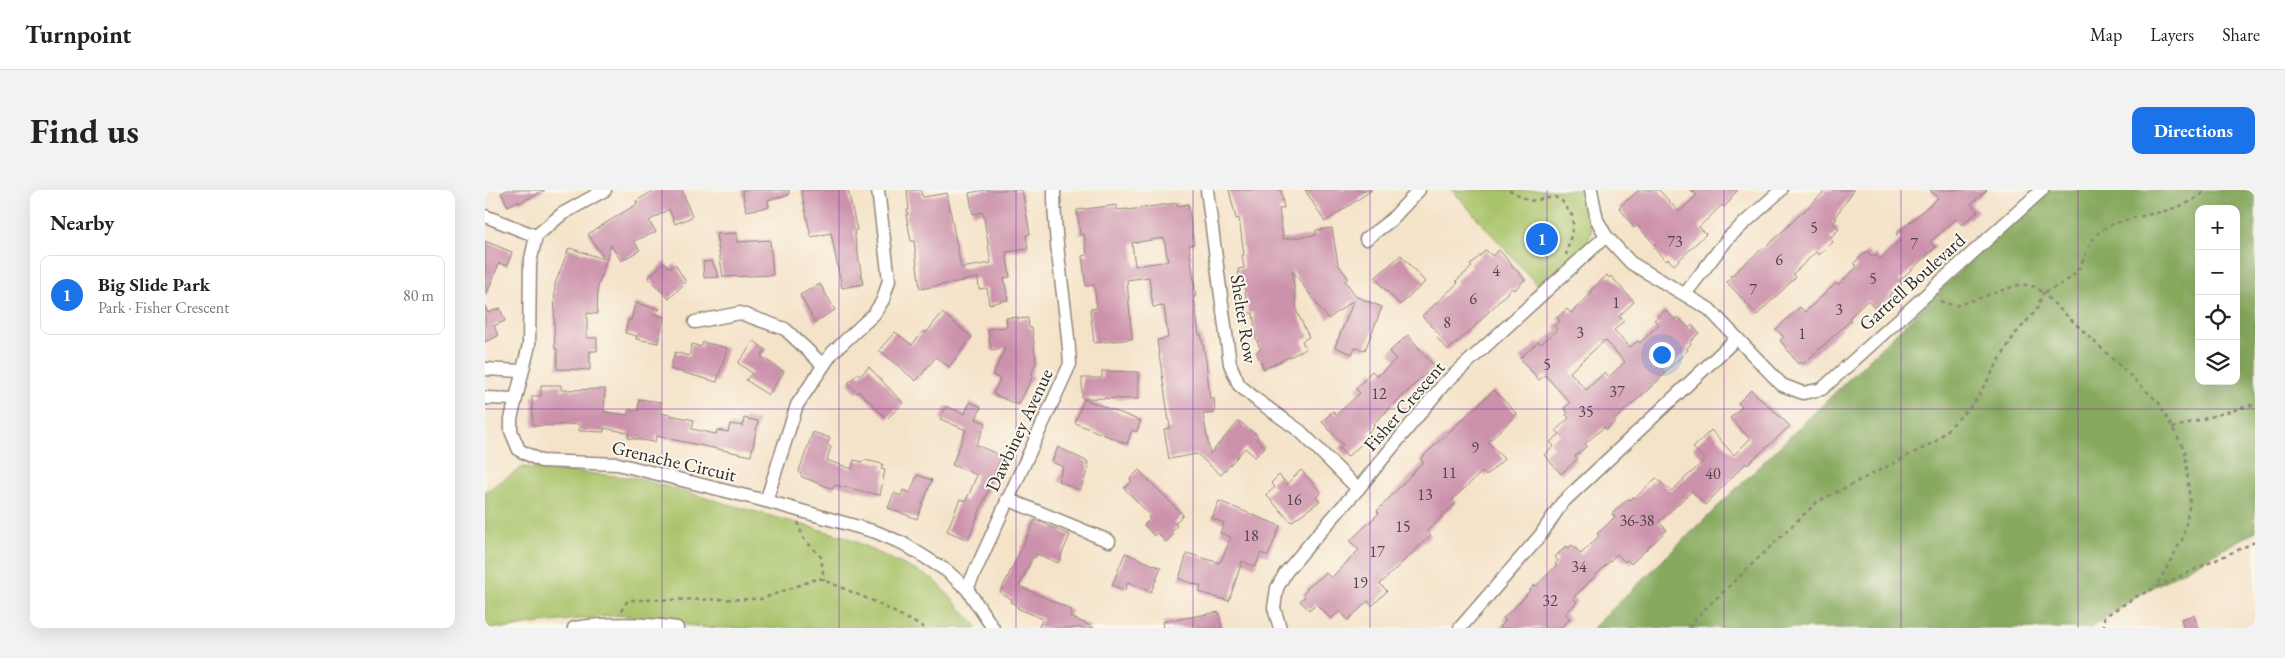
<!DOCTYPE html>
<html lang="en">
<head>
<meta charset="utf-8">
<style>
  :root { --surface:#fff; --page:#f2f2f2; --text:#222; --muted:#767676; --line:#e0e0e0; --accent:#1a73e8 }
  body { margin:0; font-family:"EB Garamond",serif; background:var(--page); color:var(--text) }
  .controls { position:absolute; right:15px; top:15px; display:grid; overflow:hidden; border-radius:10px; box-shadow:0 5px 20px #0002 }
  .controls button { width:45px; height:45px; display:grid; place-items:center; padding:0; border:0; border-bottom:1px solid var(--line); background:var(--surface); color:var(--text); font:25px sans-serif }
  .you { position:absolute; left:1176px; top:164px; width:18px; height:18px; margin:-12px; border:4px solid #fff; border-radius:50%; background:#1a73e8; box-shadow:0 0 0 8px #1a73e833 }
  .badge { display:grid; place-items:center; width:32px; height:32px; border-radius:50%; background:var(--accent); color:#fff; font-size:16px; font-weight:700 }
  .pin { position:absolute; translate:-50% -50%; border:2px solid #fff; box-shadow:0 1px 5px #0006 }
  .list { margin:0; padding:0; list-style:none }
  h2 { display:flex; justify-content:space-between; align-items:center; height:65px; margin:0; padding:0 20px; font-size:21px }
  h2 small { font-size:16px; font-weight:400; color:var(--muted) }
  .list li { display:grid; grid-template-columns:32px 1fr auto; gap:15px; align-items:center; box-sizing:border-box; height:80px; margin:0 10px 10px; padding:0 10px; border:1px solid var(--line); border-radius:10px }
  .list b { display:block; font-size:19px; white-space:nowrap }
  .list p { margin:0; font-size:16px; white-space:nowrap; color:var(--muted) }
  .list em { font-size:16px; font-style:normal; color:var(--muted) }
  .icon { flex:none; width:28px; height:28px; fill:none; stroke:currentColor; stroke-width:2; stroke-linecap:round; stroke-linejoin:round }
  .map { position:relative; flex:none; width:1770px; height:438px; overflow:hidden; border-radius:10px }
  header { display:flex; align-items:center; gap:30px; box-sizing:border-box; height:70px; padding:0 25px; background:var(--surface); border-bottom:1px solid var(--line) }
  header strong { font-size:24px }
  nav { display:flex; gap:28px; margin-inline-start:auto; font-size:18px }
  .intro { display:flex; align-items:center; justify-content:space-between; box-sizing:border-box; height:120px; padding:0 30px }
  h1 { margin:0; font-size:35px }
  .button { padding:12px 22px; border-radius:10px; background:var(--accent); color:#fff; font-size:18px; font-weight:700 }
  main { display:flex; gap:30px; padding:0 30px }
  aside { flex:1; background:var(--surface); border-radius:10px; box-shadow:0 5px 20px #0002 }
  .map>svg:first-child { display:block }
  .green { fill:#a8c369; stroke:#6a774a }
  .forest { fill:#86a95d; stroke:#586a44; fill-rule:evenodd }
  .building { fill:#cc91ab; fill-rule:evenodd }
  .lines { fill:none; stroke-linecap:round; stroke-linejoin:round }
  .street-casing { stroke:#90877a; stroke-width:15 }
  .path { stroke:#90877a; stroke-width:2.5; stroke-dasharray:4 4; stroke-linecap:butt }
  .street { stroke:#fff; stroke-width:12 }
  .grid { fill:none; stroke:#7b2cbf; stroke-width:1; stroke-opacity:0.55 }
  .labels { text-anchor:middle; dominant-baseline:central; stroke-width:4; stroke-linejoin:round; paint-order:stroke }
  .number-label { font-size:16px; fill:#53444b }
  .street-label { font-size:19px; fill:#2b2b2b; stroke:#fbf7ec }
</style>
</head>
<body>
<header>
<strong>Turnpoint</strong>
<nav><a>Map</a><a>Layers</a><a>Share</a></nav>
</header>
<div class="intro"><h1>Find us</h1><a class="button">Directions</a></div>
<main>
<aside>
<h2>Nearby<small></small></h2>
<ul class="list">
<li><span class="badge">1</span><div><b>Big Slide Park</b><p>Park · Fisher Crescent</p></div><em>80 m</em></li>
</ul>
</aside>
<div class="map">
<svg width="1770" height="438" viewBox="0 0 1770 438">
  <rect width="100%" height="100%" fill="#fbf7ec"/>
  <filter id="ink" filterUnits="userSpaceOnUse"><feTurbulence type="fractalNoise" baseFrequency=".02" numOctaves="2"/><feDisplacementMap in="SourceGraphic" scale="10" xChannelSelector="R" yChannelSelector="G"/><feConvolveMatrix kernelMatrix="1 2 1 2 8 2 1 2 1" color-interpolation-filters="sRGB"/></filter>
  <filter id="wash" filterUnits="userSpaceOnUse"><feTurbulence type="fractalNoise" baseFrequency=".0096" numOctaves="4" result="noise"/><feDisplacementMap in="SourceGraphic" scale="20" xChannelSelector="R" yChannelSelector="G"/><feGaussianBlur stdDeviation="1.12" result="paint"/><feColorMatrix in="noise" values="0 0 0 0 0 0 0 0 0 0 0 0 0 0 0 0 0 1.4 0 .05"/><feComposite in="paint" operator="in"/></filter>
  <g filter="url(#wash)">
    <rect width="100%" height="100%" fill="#f5e3c9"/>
    <g class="green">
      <path d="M967,0H1097L1107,42L1100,55L1053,96Z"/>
      <path d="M38,277L150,288L361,347L450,390L493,438H224L134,425L45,434L25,438H0V302Z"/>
    </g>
    <path class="forest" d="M1558,0H1770V342L1652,406L1606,438H1108ZM1714,19H1751V191H1714Z"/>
    <g id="blocks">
      <g class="building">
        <path d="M22,0H60L34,13L33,11L23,16L16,3Z"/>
        <path d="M170,0H197L207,27L190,34L184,19L164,31L171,42L149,51L155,60L136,71L126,55L113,96L112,124L102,123V148H112V161H105V180L72,179V159H70L69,140L70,94L84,58L119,69L103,44L152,14L151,11Z"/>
        <path d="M257,0H304V5L283,10L284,17L261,21Z"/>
        <path d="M316,0H363L372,40L369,41L378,94L357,98L346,43L326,47Z"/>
        <path d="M422,0H436L437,6L439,7L462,3L476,78L506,73L498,22L488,24L484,3L500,0H537L545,44L541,45L543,59L521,62L525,87L519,88L523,110L504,114L502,98L494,99L493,88L435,99L429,51H426L421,25H423L422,20H424Z"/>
        <path d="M744,0H796L799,18L794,19L798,49L831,45V40L847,38L853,74L863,88L860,91L872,107L897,117L880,160L870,158L867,164L850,157L869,110L843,129L807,80L812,122L824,147L817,151L821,159L779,179L771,162L776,160L771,149L768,123H763L760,99L757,92L755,93L753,79L759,78L757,65H759L754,28L751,29Z"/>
        <path d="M820,0H887L840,32Z"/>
        <path d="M1154,0H1174L1194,22L1212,5L1206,0H1253L1246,7L1247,9L1239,17L1237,15L1214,37L1221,44L1189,75L1183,69L1181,71L1169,58L1171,56L1152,35L1149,38L1134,17Z"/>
        <path d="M1341,0H1369L1350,27L1352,29L1348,33L1354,39L1345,48L1348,52L1334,65L1331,62L1308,84L1311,87L1272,125L1242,92L1247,88L1246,86L1279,57L1280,58Z"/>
        <path d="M1445,0H1502L1486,14L1493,21L1477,35L1471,29L1445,52L1451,57L1414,91L1417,93L1404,105L1405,106L1394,117L1392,115L1389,118L1383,110L1364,128L1366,130L1318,174L1315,172L1313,174L1295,150L1299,147L1291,139L1315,117L1320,122L1351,93L1353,95L1372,77L1369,73L1382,61L1387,67L1390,64L1395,69L1416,49L1411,44L1453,8Z"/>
        <path d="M692,13V16L703,14L709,54L704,55L711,106H709L714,145L716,144L721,171L725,209L729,208L730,223L718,224L725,264L754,231L773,246L771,249L780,257L770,267L760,258L736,285L712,264L684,269L679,239L685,238L672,150L683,148L679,116L668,117L664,87L642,90L647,149L609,153L605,119L612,118L609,95L601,96L597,66L602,65L599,44L595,45L592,20L632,15V20L643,19V20ZM679,48L683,71L650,76L647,53Z"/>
        <path d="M252,43V52L285,50L288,85L238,87L231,44Z"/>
        <path d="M0,51L27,62L22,76L14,73L1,106Z"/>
        <path d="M1001,60L1007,66L1014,60L1040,90L1029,100L1027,98L987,139L963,160L952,148L955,145L937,126L973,93L971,91L987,77L985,75Z"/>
        <path d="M916,65L940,92L915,115L890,88Z"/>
        <path d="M227,71L234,87L219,88L218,72Z"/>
        <path d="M179,72L185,78L190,74L201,92L184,109L163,88Z"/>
        <path d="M1122,85L1124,88L1126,86L1149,112L1134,126L1139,131L1129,140L1145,157L1153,151L1155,153L1174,134L1169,130L1180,120L1190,130L1193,127L1204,138L1207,135L1214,143L1205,152L1206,154L1202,158L1203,160L1181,181L1178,186L1129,230L1130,232L1121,240L1119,237L1100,254L1102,256L1090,266L1092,269L1076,284L1059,265L1069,256L1065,252L1075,244L1071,240L1084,228L1081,225L1083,223L1079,218L1085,213L1060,185L1054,190L1035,168L1053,152L1056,154L1072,140L1069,136L1075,131L1072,128L1082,119L1086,123L1107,103L1105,101ZM1120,150L1140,172L1124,187L1120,182L1101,200L1085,182Z"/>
        <path d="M335,94L350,120L330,132L315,105Z"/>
        <path d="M150,113L175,119L169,124L179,127L173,153L151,149L152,146L140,143L143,130H146Z"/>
        <path d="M0,116L3,123L15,118L20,131L9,136L13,146L0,152Z"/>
        <path d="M457,123L487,147L464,177L451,167L431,191L394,160L410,142L427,155L438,141L441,143Z"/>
        <path d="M533,127V129L543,128L544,138H547L551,172L546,185L548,186L533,215L508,204L515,189L508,185L520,158L506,160L503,139L522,137L521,128Z"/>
        <path d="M923,145L949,176L888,234L890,236L883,243L886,246L862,267L854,258L858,255L837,232L848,221L851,225L875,203L871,199L887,181L891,185L895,184L911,169L904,162Z"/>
        <path d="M269,151L281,160L276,166L299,182L283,205L261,190L267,183L253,173Z"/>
        <path d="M218,152L242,158L232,192L185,179L190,162L204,166L207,154L216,157Z"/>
        <path d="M384,177L418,213L402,229L374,201L372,203L363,193L373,183L375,186Z"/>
        <path d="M617,181L653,182V209L597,208V188H617Z"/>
        <path d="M56,195H76V200L120,199L119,222L143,225V220L153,221L154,209L176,212L175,223L209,230L207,239L231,244L232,240L243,242L245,234L258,236L259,228L273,231L266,266L171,246L170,252L143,248L144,243L119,238V242L94,241V234L48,236L47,206H56Z"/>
        <path d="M1009,200L1032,224L1003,252L1019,269L1001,286L997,282L967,310L971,313L942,341L946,345L895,394L902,401L887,416L883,411L863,430L855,421L846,429L831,414L824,420L815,411L820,406L818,404L822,400L821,399L841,383L846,388L874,360L865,351L890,327L894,323L892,321L938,272L935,269Z"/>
        <path d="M1266,200L1305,236L1262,275L1261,273L1220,315L1207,301L1174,332L1182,340L1146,374L1142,370L1140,372L1132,364L1088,408L1092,412L1080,424L1085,429L1076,438H1014L1021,431L1018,428L1038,409L1049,395L1051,396L1072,375L1070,374L1073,371L1070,367L1081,356L1083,358L1087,355L1096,364L1114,346L1112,344L1130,327L1127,324L1143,309L1145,310L1148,307L1150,308L1171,288L1186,301L1220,270L1208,258L1226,240L1249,265L1265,249L1245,228L1257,217L1253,213Z"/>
        <path d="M599,209L656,231L651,242L647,240L642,254L590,233Z"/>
        <path d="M485,212L496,217L491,229L501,233L491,255L517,266L483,350L462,341L475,309L481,311L492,285L467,275L481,240L455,229L461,216L480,224Z"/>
        <path d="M328,242L345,248L342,255L346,257L342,270L367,279L369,270L378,272L379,270L398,274L396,279L400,280L395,305L350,295L348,299L317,287L314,281Z"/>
        <path d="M573,257L603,272L602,276L604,277L595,300L573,291L578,277L567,272Z"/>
        <path d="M654,280L698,325L690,333L692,336L687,341L688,345L681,352L672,343L669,346L659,335L665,329L663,327L665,325L639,298L647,291L645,289Z"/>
        <path d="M816,280L836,303L831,307L835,311L806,332L781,305L790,297L786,293L794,285L802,294Z"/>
        <path d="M432,285L447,290L432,329L403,318L409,303L416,306L418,300L425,303Z"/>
        <path d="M734,311L795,336L783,366L776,363L770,377L757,371L744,411L714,402L716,396L694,389L702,363L734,373L737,369L746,347L735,343L739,333L727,328Z"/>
        <path d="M550,330L585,345L573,373L552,364L550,368L548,367L534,396L587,420L584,426L609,438H553L558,429L532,418L533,416L525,412L527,409L515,403Z"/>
        <path d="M640,363L676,378L666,402L643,392L640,400L627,395Z"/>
        <path d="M734,422L737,438H679L678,432Z"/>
        <path d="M1709,425L1713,438H1699L1696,429Z"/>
      </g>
    </g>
  </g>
  <g filter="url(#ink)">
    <use href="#blocks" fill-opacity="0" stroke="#90877a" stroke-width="1"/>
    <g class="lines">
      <defs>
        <g id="street">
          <path d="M120,0L77,24L51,46L45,73L44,155L26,229V241L34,260L56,271L133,274L281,311L391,342L419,354L462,381L482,399L508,438"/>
          <path d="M722,0L745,174L754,195L773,211L815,241L873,299"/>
          <path d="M1106,0L1112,30L1121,46L1146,73L1224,119L1297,195L1318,203L1337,199L1557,0"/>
          <path d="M0,26L51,46"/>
          <path d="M881,49L906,30L934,0"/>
          <path d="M1200,104L1244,47L1296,0"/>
          <path d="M210,132L255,123L300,139L338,175"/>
          <path d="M0,179L36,181"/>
          <path d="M0,208L30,209"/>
          <path d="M522,309L624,351"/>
          <path d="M281,311L312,215L347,163L389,124L398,110L404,90L393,0"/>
          <path d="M482,399L585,174C582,116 569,59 569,0"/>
          <path d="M89,438C124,433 156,433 192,438"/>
          <path d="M795,438L789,418L792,398L801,382L828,350L873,299L959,194L1121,46"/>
          <path d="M975,438L1055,346L1077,313L1252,148"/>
        </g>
      </defs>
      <use href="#street" class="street-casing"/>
      <g class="path">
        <path d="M1024,0L1045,11L1070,7L1077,11L1088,27V37L1081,65"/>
        <path d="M1455,111L1470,116L1536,94L1551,97L1558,103C1567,98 1578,94 1585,88C1602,75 1601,48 1620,38C1652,21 1693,27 1721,0"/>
        <path d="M1687,238L1770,214"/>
        <path d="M313,332L318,348L336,367L339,390"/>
        <path d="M136,421L143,410L276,409L334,388L388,411L440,438"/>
        <path d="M1204,438L1214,425L1332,312L1450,252L1489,213L1530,144L1551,121L1558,103L1674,213L1700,261L1705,313L1698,348L1671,397"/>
        <path d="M1619,438V427L1652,406L1770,352"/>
      </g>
      <use href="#street" class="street"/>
    </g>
  </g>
  <path class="grid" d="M177,0V438M354,0V438M531,0V438M708,0V438M885,0V438M1062,0V438M1239,0V438M1416,0V438M1593,0V438M0,219H1770"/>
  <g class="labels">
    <g class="number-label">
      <text x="1329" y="37">5</text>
      <text x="1190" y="51">73</text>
      <text x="1429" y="53">7</text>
      <text x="1294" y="69">6</text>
      <text x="1011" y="80">4</text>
      <text x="1388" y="88">5</text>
      <text x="1268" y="99">7</text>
      <text x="988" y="108">6</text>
      <text x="1131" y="112">1</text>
      <text x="1354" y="119">3</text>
      <text x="962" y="132">8</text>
      <text x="1095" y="142">3</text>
      <text x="1317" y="143">1</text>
      <text x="1062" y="174">5</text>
      <text x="1132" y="201">37</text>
      <text x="894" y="203">12</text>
      <text x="1101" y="221">35</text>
      <text x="990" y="257">9</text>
      <text x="964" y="282">11</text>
      <text x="1228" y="283">40</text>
      <text x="940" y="304">13</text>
      <text x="809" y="309">16</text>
      <text x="1152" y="330">36-38</text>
      <text x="918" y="336">15</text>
      <text x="766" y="345">18</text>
      <text x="892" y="361">17</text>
      <text x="1094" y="376">34</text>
      <text x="875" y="392">19</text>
      <text x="1065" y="410">32</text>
    </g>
    <g class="street-label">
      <text transform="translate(1427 92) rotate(-42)">Gartrell Boulevard</text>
      <text transform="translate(759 129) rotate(81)">Shelter Row</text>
      <text transform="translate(919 216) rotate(-49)">Fisher Crescent</text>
      <text transform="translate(534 240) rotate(-65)">Dawbiney Avenue</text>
      <text transform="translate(189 271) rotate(13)">Grenache Circuit</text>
    </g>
  </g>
</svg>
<div class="controls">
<button>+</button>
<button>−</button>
<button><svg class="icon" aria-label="locate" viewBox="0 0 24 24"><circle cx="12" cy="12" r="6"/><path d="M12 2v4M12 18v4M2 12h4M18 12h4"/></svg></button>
<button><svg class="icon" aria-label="layers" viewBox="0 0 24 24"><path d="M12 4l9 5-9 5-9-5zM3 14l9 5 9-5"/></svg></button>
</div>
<div class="you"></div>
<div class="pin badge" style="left:1057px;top:49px">1</div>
</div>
</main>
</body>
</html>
